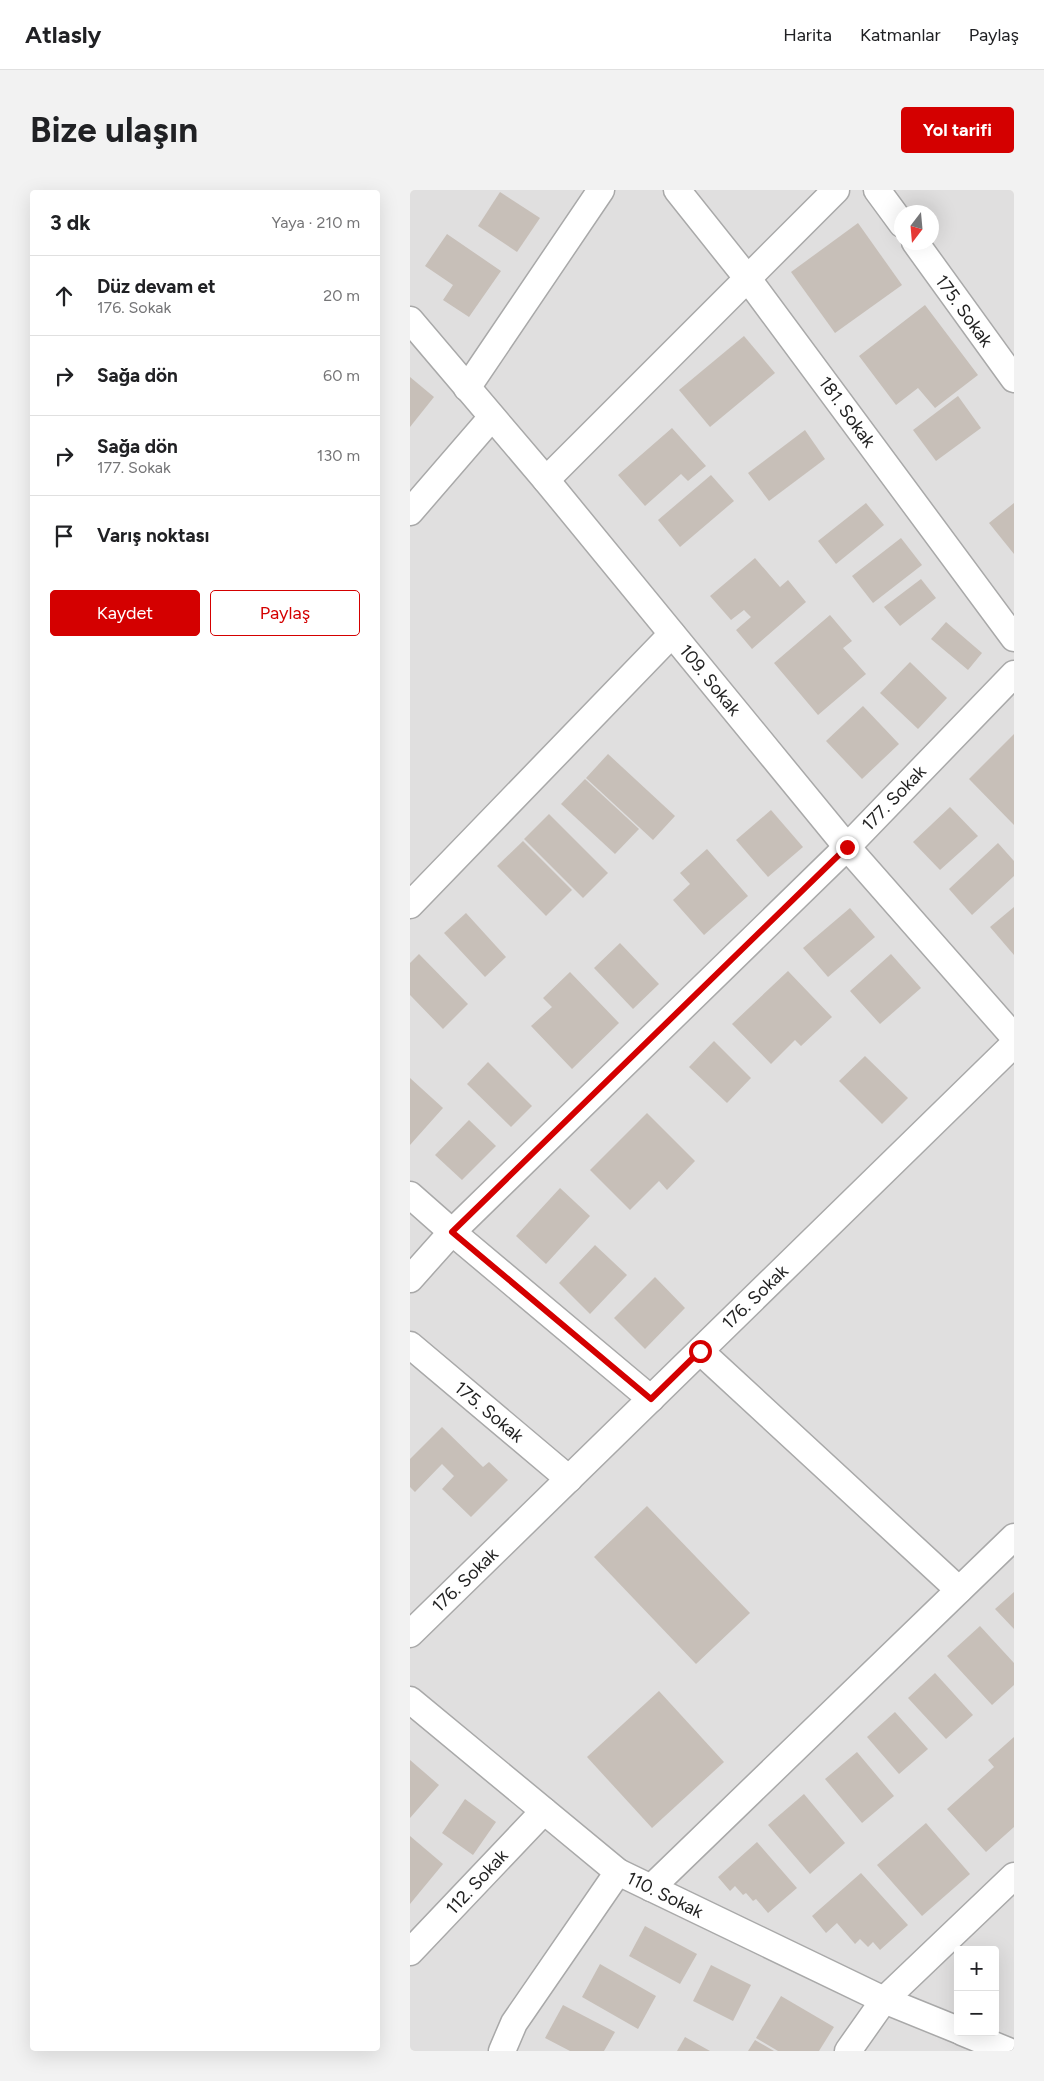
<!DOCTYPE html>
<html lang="tr">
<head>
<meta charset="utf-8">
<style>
  :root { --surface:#fff; --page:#f2f2f2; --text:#202124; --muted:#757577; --line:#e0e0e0; --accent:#d40000 }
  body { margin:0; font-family:Figtree,sans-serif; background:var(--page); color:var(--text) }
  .controls { position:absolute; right:15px; bottom:15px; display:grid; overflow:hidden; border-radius:5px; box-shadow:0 5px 20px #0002 }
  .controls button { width:45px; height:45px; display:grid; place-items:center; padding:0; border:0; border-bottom:1px solid var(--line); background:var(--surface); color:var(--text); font:25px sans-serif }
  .compass { position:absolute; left:484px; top:15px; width:45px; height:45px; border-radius:50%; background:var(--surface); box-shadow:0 5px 20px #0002; rotate:196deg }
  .stop { position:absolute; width:15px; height:15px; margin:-11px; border:4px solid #d40000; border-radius:50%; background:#fff }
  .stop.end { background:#d40000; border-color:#fff; box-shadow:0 1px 5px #0008 }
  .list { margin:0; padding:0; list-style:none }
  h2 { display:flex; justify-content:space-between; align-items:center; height:65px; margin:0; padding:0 20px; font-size:21px }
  h2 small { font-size:16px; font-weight:400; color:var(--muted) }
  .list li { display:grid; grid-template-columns:32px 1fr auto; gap:15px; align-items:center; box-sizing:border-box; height:80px; padding:0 20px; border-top:1px solid var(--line) }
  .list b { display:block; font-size:19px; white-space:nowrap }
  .list p { margin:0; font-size:16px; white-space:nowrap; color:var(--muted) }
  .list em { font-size:16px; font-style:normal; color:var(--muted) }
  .actions { display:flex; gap:10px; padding:15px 20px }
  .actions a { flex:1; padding:11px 0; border:1px solid var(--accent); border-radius:5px; text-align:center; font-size:18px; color:var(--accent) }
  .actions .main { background:var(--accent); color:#fff }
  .icon { flex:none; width:28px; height:28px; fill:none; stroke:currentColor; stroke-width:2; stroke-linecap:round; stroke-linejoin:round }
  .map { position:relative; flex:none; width:604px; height:1861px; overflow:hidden; border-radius:5px }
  header { display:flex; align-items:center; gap:30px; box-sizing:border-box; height:70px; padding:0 25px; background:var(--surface); border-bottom:1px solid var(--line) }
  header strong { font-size:24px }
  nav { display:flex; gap:28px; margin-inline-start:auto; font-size:18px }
  .intro { display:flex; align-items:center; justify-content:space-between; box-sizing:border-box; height:120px; padding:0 30px }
  h1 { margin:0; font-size:35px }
  .button { padding:12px 22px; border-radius:5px; background:var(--accent); color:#fff; font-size:18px; font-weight:700 }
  main { display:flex; gap:30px; padding:0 30px }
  aside { flex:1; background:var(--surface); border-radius:5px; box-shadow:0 5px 20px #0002 }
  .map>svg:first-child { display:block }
  .residential { fill:#e0dfdf; fill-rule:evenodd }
  .building { fill:#c7bfb8 }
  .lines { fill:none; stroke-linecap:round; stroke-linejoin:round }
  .minor-casing { stroke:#a9a9a9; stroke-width:29 }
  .minor { stroke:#fff; stroke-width:26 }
  .route { stroke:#d40000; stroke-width:6 }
  .labels { text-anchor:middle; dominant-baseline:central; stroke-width:4.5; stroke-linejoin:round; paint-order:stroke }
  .street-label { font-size:18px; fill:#222; stroke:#fff }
</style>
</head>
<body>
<header>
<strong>Atlasly</strong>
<nav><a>Harita</a><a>Katmanlar</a><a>Paylaş</a></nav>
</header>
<div class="intro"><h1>Bize ulaşın</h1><a class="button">Yol tarifi</a></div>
<main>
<aside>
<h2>3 dk<small>Yaya · 210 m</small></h2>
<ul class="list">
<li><svg class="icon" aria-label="ahead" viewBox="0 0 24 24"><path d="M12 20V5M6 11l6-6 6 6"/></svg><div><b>Düz devam et</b><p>176. Sokak</p></div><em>20 m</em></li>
<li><svg class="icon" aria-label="right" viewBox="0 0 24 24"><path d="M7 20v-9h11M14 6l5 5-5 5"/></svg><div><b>Sağa dön</b></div><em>60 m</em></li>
<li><svg class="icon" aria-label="right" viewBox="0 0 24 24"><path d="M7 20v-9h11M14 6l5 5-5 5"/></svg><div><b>Sağa dön</b><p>177. Sokak</p></div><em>130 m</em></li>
<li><svg class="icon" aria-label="arrive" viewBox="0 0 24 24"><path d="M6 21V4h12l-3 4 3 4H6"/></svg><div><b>Varış noktası</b></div></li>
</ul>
<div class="actions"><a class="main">Kaydet</a><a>Paylaş</a></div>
</aside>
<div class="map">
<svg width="604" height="1861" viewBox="0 0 604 1861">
  <rect width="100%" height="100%" fill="#f2efe9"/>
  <path class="residential" d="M0,0H604V1861H0ZM492,22H522V52H492ZM548,1760H585V1842H548Z"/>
  <g class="building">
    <path d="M90,2L130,28L107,62L68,36Z"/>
    <path d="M448,33L492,95L425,143L381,82Z"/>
    <path d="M37,44L91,81L59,127L33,110L43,95L15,76Z"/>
    <path d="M515,115L568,185L525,218L508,198L486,215L449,166Z"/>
    <path d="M334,146L365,183L300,237L269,200Z"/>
    <path d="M0,187L24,207L0,237Z"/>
    <path d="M548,206L571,238L526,271L503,240Z"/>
    <path d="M262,238L296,276L278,291L271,284L235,316L208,285Z"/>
    <path d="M395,240L415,269L359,311L338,283Z"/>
    <path d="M301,285L324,311L270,357L248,330Z"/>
    <path d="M456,313L474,335L426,374L408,351Z"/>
    <path d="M604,313V364L579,333Z"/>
    <path d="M491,348L512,375L463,413L442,386Z"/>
    <path d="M345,368L370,397L378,390L396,412L342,459L326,440L341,427L334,420L321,430L300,406Z"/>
    <path d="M511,389L526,408L490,436L474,417Z"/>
    <path d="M420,425L442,451L433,458L456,484L408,525L364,473Z"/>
    <path d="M536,432L572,463L558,480L521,449Z"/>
    <path d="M500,472L537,508L508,539L470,503Z"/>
    <path d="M453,516L489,554L452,589L416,551Z"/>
    <path d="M604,544V635L559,589Z"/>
    <path d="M198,564L265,626L243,650L176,588Z"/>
    <path d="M175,589L229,639L205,664L151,614Z"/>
    <path d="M540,617L568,646L530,680L503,652Z"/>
    <path d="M361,620L393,657L358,687L326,650Z"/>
    <path d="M139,624L198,683L173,708L114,649Z"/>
    <path d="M113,651L162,700L136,726L87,676Z"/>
    <path d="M588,653L604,671V686L562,725L539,699Z"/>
    <path d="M297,659L338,706L294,745L263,710L280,694L270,683Z"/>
    <path d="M604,717V765L580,737Z"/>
    <path d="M440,718L465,747L418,787L393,758Z"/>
    <path d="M56,723L96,767L75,787L34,743Z"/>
    <path d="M210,753L249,794L223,819L184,778Z"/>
    <path d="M9,764L58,814L33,839L0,805V773Z"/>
    <path d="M481,764L511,798L470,834L440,801Z"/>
    <path d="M378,781L422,827L391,856L385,850L361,874L322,834Z"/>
    <path d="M160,782L209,833L162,879L121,836L142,817L133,808Z"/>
    <path d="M304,851L341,888L317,913L279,877Z"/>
    <path d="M455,866L498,908L472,934L429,891Z"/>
    <path d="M78,872L122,916L101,937L57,894Z"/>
    <path d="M0,888L33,918L0,955Z"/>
    <path d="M237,923L285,971L257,1000L249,991L220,1020L180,980Z"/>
    <path d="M59,930L86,956L52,990L25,965Z"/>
    <path d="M150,998L180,1026L136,1074L106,1046Z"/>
    <path d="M185,1055L217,1085L180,1124L149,1093Z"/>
    <path d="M245,1087L275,1118L235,1159L204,1128Z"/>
    <path d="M32,1237L73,1277L79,1272L98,1290L61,1327L32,1299L44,1286L32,1274L5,1302L0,1297V1269Z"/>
    <path d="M237,1316L340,1423L286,1474L184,1367Z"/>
    <path d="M604,1402V1439L585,1419Z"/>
    <path d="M570,1436L604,1473V1495L582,1515L537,1466Z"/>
    <path d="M525,1483L563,1525L536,1549L498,1508Z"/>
    <path d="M249,1501L314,1572L242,1638L177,1567Z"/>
    <path d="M485,1522L518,1559L489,1584L457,1547Z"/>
    <path d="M604,1547V1637L576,1662L537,1619L584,1577L578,1570Z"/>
    <path d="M447,1562L484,1606L452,1633L415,1589Z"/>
    <path d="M0,1570L29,1595L0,1628Z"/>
    <path d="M394,1604L435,1653L400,1684L358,1635Z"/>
    <path d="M55,1609L86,1632L63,1665L32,1643Z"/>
    <path d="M516,1633L560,1684L512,1726L467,1675Z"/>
    <path d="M0,1646L33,1674L0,1714Z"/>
    <path d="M347,1652L387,1698L358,1723L346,1709L343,1711L336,1703L333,1705L325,1696L320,1701L308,1687Z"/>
    <path d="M451,1683L498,1735L470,1760L463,1752L458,1757L450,1749L445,1754L427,1733L416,1743L402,1726Z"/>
    <path d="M235,1736L287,1764L270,1794L219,1766Z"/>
    <path d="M190,1774L246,1806L228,1839L172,1807Z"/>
    <path d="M301,1775L341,1795L323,1831L283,1811Z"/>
    <path d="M371,1806L424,1837L409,1861H368L346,1848Z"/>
    <path d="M153,1815L205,1842L194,1861H160L135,1848Z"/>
    <path d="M275,1847L300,1861H267Z"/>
    <path d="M345,1850L364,1861H338Z"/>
  </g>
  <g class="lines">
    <defs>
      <g id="minor">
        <path d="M267,0L338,89L604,448"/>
        <path d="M467,0L492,34"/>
        <path d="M505,52L604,189"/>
        <path d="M0,130L136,290L437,657L604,847"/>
        <path d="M57,198L191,0"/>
        <path d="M136,290L426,0"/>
        <path d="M0,322L82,227"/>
        <path d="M0,715L262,444"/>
        <path d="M0,1005L42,1042L241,1209"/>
        <path d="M0,1089L42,1042L437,657L604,484"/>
        <path d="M0,1155L159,1289"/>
        <path d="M290,1161L549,1400"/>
        <path d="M0,1444L604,854"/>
        <path d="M0,1510L208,1682L474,1810L548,1840"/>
        <path d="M241,1698L604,1347"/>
        <path d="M0,1762L134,1621"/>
        <path d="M552,1842L598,1861"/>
        <path d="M92,1861L104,1833L208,1682"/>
        <path d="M438,1861L474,1810L604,1686"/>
      </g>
    </defs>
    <use href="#minor" class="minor-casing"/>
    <use href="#minor" class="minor"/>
  </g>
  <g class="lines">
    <path class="route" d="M290,1161L241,1209L42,1042L437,657"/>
  </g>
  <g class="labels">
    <g class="street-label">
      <text transform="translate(554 121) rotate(54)">175. Sokak</text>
      <text transform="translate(437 222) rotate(54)">181. Sokak</text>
      <text transform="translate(300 490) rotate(51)">109. Sokak</text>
      <text transform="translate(484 608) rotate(-46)">177. Sokak</text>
      <text transform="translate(345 1107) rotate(-44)">176. Sokak</text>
      <text transform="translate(79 1222) rotate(40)">175. Sokak</text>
      <text transform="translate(55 1390) rotate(-44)">176. Sokak</text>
      <text transform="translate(67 1692) rotate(-47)">112. Sokak</text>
      <text transform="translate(255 1705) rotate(26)">110. Sokak</text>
    </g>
  </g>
</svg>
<div class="controls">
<button>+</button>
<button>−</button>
</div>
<svg class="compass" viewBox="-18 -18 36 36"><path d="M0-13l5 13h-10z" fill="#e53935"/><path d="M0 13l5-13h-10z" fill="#757577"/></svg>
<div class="stop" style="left:290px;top:1161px"></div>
<div class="stop end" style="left:437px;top:657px"></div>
</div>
</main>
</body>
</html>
